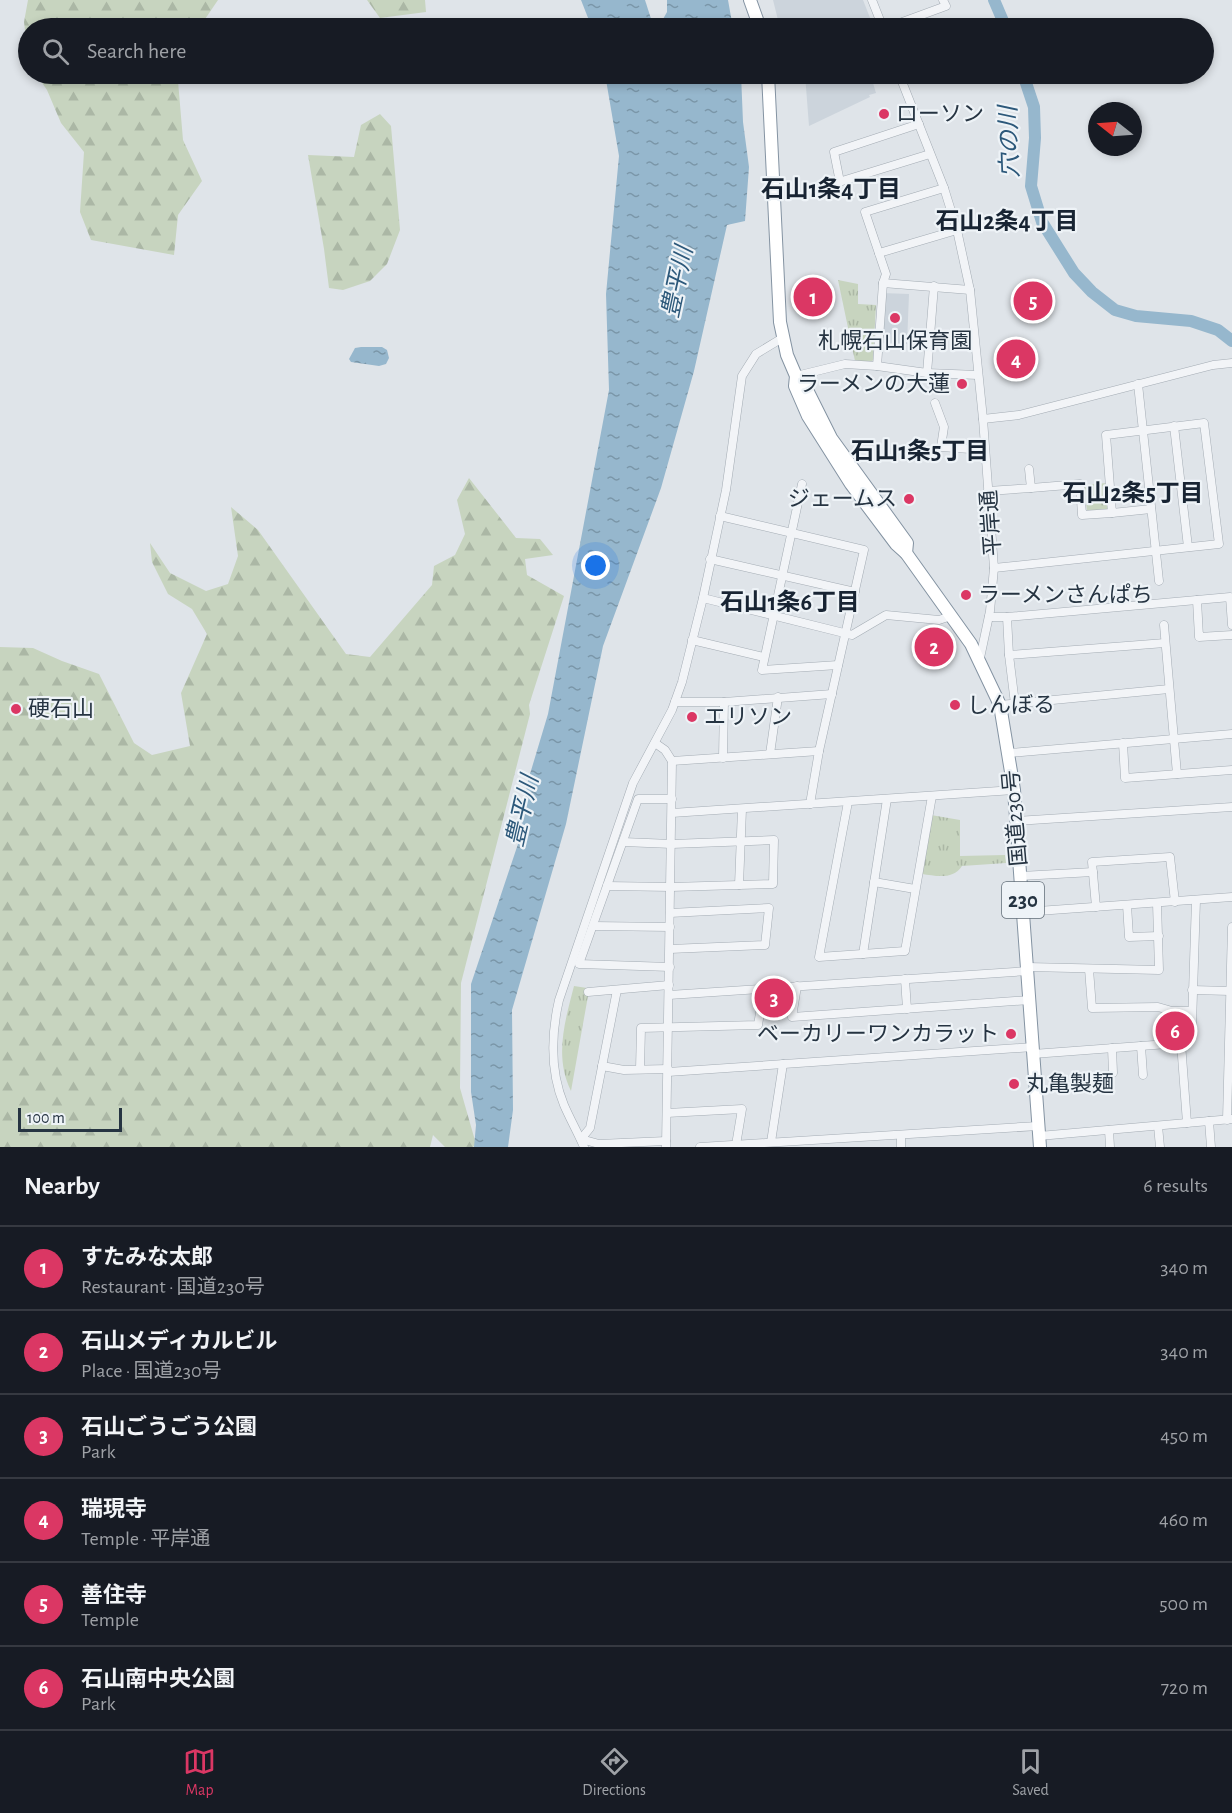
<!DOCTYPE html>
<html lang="en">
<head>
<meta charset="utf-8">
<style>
  :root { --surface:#171b24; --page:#242831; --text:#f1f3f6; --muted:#9ea1a6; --line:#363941; --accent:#db3764 }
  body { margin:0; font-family:"Alegreya Sans","Noto Sans JP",sans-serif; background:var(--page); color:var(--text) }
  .compass { position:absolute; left:1088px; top:102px; width:54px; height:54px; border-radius:50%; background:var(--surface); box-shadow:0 3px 9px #0003; rotate:287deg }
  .scale { position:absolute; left:18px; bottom:15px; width:104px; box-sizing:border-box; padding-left:6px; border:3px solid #263442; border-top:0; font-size:16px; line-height:21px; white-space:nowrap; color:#263442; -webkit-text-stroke:4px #eef3f7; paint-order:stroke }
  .you { position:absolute; left:596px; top:566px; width:21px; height:21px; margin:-15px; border:4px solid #fff; border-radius:50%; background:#1a73e8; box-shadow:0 0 0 9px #1a73e833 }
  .badge { display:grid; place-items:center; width:39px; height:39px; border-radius:50%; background:var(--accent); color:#fff; font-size:20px; font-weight:700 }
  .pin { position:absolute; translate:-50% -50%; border:3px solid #fff; box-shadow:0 2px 6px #0006 }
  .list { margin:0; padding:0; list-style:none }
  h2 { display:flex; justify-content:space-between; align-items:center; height:78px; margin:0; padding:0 24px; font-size:26px }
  h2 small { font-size:20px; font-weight:400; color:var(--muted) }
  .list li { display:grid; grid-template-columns:39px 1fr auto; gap:18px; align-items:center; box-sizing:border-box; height:84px; padding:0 24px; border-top:2px solid var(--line) }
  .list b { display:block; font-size:22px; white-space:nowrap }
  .list p { margin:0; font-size:20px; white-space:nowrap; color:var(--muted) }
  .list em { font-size:20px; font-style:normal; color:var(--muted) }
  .icon { flex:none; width:33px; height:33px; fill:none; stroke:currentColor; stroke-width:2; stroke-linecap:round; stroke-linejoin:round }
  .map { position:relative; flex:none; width:1232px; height:1147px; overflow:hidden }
  .search { position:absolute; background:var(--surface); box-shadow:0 3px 9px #0003; left:18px; right:18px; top:18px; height:66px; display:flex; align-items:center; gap:15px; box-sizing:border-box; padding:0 21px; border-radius:33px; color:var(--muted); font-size:22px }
  .sheet { height:582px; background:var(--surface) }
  nav { display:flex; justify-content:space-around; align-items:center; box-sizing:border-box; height:84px; border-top:2px solid var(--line); background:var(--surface); font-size:16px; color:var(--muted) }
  nav a { display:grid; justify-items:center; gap:3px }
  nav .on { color:var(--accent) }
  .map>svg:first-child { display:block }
  .built { fill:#ccd4dc }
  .forest { fill:url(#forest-firs) }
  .park { fill:url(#park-tufts) }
  .water { fill:url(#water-ripples) }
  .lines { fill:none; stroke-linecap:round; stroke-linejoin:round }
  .river { stroke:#96b7cd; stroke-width:12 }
  .minor-casing { stroke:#a4acb4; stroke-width:9 }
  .highway-casing { stroke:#8493a2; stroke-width:14 }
  .minor { stroke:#f2f4f7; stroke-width:8 }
  .highway { stroke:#fff; stroke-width:12 }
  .poi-dot { fill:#db3764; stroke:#eef3f7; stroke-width:2 }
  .labels { text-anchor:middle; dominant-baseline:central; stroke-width:4.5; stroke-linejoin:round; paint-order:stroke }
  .shield { fill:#eef3f7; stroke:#626d78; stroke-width:1.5 }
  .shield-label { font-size:21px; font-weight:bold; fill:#263442 }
  .poi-label { font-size:22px; fill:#263442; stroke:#eef3f7; text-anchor:start }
  .street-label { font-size:22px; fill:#263442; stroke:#eef3f7 }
  .water-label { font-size:24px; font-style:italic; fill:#2c587a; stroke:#eef3f7 }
  .neighbourhood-label { font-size:24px; font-weight:bold; fill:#182433; stroke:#eef3f7 }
</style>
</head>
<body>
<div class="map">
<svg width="1232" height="1147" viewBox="0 0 1232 1147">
  <defs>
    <pattern id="forest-firs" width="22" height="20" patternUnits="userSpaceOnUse" patternTransform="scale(1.5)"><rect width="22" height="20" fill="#c7d4bf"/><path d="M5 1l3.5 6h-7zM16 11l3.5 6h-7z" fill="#abb7a5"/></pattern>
    <pattern id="park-tufts" width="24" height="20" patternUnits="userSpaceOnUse" patternTransform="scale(1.5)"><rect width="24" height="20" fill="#c7d4bf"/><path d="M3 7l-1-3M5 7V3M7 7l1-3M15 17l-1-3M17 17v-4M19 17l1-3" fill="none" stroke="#abb7a5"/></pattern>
    <pattern id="water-ripples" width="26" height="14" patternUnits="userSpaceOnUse" patternTransform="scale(1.5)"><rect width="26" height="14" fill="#96b7cd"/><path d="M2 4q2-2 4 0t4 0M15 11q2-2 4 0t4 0" fill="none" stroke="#7a96a8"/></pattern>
  </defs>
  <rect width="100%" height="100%" fill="#dfe4e9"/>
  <g class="built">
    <path d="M773,0H863L874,28H780Z"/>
    <path d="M805,74H892L893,75L873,83L876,93L869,95L870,97L809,126Z"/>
    <path d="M882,293L909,294L907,344L881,343Z"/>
  </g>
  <g class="forest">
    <path d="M28,0H218L199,28H28V55L24,22Z"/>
    <path d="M367,0H425L426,12L380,18Z"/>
    <path d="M36,74H181L178,81L183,140L202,181L178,215L174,255L91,240L80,212L84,152L61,123L47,90Z"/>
    <path d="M380,114L391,126L400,230L387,264L370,281L343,290L329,288L324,249L308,155L354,157L361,125Z"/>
    <path d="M469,478L516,538L540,539L553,555L525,559L527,575L564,596L529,705L530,714L461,983L460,1088L476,1144L473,1147H445L433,1135L430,1147H0V647L33,648L62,661L99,674L134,743L152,755L190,746L181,693L207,634L192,609L168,594L152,562L150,543L170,573L206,591L228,584L238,556L231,507L258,530L346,654L370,657L432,585L434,566L455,555L465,534L457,500Z"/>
  </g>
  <g class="park">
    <path d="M838,280L858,284V304L876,305L873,360L871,362L855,361Z"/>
    <path d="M1107,483L1109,509L1087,511L1084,485Z"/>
    <path d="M931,815L960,820V856L1005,855L1006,863L962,866C953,880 936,876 922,874Z"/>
    <path d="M574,986L587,988L588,996L571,1091C554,1057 565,1021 574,986Z"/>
    <path d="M1168,1014L1186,1015L1187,1025L1175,1040H1169Z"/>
  </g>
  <g class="water">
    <path d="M581,0H645L654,28H592Z"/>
    <path d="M667,0H728L733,28H658L667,12Z"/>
    <path d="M605,74H741L743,122L749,167L745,221L727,225L694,371L661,488L603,646L566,824L512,1010L513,1110L508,1147H474L476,1125L471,1092V984L521,835L527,784L548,714L609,390L606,294L619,156Z"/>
    <path d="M361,347H382L387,350L389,358L386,364L379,366L351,362L349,359L355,348Z"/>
  </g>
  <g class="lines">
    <g class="river">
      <path d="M994,0L1006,28"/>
      <path d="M1023,74L1034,107L1035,138L1031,186L1042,222L1074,273L1092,292L1115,310L1136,316L1191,321L1218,330L1232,341"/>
    </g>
    <defs>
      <g id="minor">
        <path d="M872,0L883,28"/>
        <path d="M886,28L946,6L943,0"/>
        <path d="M899,74L944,188L957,230L970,290L983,419L994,568L990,611L980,658"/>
        <path d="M840,182L834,152L919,124"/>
        <path d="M816,189L930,154"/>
        <path d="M879,253L957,230"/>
        <path d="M883,283L970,290"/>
        <path d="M877,366L883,283L886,274L865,212L944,188"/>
        <path d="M927,373L978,375"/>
        <path d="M796,376L845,364L877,366L927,373L934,286"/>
        <path d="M1138,384L1159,581"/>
        <path d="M935,403L944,427L941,447L985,450"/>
        <path d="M983,419L1019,415L1213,365L1232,363"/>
        <path d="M1174,426L1188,547"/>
        <path d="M802,484L762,670L838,665"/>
        <path d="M1031,488L1080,484L1082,515L1112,513"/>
        <path d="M988,491L1031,488L1029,469"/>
        <path d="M720,516L864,550L819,751L810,804"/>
        <path d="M710,559L855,592"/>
        <path d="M994,568L1219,544L1204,423L1106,435L1112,513L1151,509"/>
        <path d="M703,598L852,635L886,615L939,620L951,616"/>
        <path d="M1197,600L1199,637L1232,635"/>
        <path d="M989,617H1007L1009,655L1015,704"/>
        <path d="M1007,617L1230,597L1232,625"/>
        <path d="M1164,625L1177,774"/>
        <path d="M692,640L764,657"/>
        <path d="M1009,655L1165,643"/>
        <path d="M675,702H724L832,694"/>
        <path d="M1000,705L1169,689"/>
        <path d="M655,743L665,750L672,761L666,1147"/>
        <path d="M1123,743L1125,778L1232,770"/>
        <path d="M1009,753L1232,734"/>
        <path d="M770,754L778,697"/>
        <path d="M723,758L724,702"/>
        <path d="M672,761L819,751"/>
        <path d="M848,802L819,957L905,951L932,796"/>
        <path d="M672,813L1014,790"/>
        <path d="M1016,821L1232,807"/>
        <path d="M1021,876L1093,872"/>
        <path d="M874,882L915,889"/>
        <path d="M739,885L742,809"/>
        <path d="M607,886L671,887L773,884L774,840L672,844L623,842"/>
        <path d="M1127,905L1129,937L1159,936"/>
        <path d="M1096,907L1092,862L1170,857L1175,902"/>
        <path d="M1024,912L1232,897"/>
        <path d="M593,926L670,927"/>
        <path d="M670,949L765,945L769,908L670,913"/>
        <path d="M863,954L887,799"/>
        <path d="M670,967L579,964L638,799H672"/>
        <path d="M1028,967L1159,970L1157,903"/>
        <path d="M1089,969L1092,1008L1158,1007L1172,1011H1192"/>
        <path d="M905,979L907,1009"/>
        <path d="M797,986L792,1017L1030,1000"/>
        <path d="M617,990L590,1128L581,1139L599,1144L666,1141"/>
        <path d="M1192,990L1230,991"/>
        <path d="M588,992L669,985"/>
        <path d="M669,995L1028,971"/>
        <path d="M1141,1046L1143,1075"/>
        <path d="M1112,1048L1113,1073"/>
        <path d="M1033,1054L1181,1043"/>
        <path d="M602,1066L624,1070L668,1069"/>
        <path d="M640,1069L641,1028L758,1025L764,989"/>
        <path d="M668,1072L1033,1047"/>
        <path d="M667,1113L742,1109L736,1145"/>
        <path d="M1227,1120L1232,927"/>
        <path d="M1209,1121L1211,1147"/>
        <path d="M1187,1123L1181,1043L1192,1024L1196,900"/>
        <path d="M1158,1126L1160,1147"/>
        <path d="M1109,1130L1110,1147"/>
        <path d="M901,1135V1147"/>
        <path d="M1039,1136L1232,1119"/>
        <path d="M771,1142L783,1064"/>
        <path d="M584,1147C578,1133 570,1119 564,1105C550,1071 551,1035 559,1000L633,783L672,710L682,682L703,598L726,490L742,376L756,354L784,337"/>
        <path d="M700,1147L1038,1126"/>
      </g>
      <g id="highway">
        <path d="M750,0L760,28"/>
        <path d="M768,74L780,322L787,355L796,376L795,386L808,416L851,484L896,544L906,553L971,644L1000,705L1014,790L1040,1147"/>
        <path d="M796,376L804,384L831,438L907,543L906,553"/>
      </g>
    </defs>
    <use href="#minor" class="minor-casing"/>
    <use href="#highway" class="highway-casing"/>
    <use href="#minor" class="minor"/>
    <use href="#highway" class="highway"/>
  </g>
  <g class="poi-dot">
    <circle cx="884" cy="114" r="6"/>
    <circle cx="895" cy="318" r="6"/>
    <circle cx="962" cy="384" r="6"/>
    <circle cx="909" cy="499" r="6"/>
    <circle cx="966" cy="595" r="6"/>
    <circle cx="955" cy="705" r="6"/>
    <circle cx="16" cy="709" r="6"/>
    <circle cx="692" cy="717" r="6"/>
    <circle cx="1011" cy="1034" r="6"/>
    <circle cx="1014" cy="1084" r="6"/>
  </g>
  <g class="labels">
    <rect class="shield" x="1002" y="882" width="42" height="36" rx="4.5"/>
    <g class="shield-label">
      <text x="1023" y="900">230</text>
    </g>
    <g class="poi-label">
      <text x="896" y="114">ローソン</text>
      <text x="895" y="341" text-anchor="middle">札幌石山保育園</text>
      <text x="950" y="384" text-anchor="end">ラーメンの大蓮</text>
      <text x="897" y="499" text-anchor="end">ジェームス</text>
      <text x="978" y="595">ラーメンさんぱち</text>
      <text x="967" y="705">しんぼる</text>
      <text x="28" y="709">硬石山</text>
      <text x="704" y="717">エリソン</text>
      <text x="999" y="1034" text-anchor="end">ベーカリーワンカラット</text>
      <text x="1026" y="1084">丸亀製麺</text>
    </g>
    <g class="street-label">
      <text transform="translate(991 523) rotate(-94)">平岸通</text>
      <text transform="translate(1015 818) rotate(-95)">国道230号</text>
    </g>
    <g class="water-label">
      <text transform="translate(1010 142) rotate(-92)">穴の川</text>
      <text transform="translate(678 282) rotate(-78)">豊平川</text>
      <text transform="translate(523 811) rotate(-77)">豊平川</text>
    </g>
    <g class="neighbourhood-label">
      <text x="831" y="190">石山1条4丁目</text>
      <text x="1007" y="222">石山2条4丁目</text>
      <text x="920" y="452">石山1条5丁目</text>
      <text x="1133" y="494">石山2条5丁目</text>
      <text x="790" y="603">石山1条6丁目</text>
    </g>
  </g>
</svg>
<svg class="compass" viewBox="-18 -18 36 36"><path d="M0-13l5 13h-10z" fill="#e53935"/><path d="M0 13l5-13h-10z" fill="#9ea1a6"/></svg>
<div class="scale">100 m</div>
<div class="you"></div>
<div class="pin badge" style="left:813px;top:297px">1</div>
<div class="pin badge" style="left:934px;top:647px">2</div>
<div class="pin badge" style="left:774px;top:998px">3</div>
<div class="pin badge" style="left:1016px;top:359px">4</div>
<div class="pin badge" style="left:1033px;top:301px">5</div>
<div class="pin badge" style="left:1175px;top:1031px">6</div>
<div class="search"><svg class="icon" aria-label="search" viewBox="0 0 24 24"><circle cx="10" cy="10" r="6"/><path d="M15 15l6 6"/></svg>Search here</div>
</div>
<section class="sheet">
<h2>Nearby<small>6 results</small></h2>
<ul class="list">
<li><span class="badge">1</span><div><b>すたみな太郎</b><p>Restaurant · 国道230号</p></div><em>340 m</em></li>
<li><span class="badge">2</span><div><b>石山メディカルビル</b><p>Place · 国道230号</p></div><em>340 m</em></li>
<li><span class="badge">3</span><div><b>石山ごうごう公園</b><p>Park</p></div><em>450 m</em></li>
<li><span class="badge">4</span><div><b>瑞現寺</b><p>Temple · 平岸通</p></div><em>460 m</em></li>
<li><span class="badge">5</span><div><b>善住寺</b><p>Temple</p></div><em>500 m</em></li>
<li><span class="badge">6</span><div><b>石山南中央公園</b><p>Park</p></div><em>720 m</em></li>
</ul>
</section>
<nav>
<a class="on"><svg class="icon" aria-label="map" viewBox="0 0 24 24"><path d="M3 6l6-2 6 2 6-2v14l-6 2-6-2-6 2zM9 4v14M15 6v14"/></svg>Map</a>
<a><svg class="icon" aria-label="directions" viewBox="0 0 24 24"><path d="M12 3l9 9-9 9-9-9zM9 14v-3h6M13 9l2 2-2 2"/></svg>Directions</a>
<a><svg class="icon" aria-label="saved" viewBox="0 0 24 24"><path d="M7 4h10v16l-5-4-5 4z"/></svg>Saved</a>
</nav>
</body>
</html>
